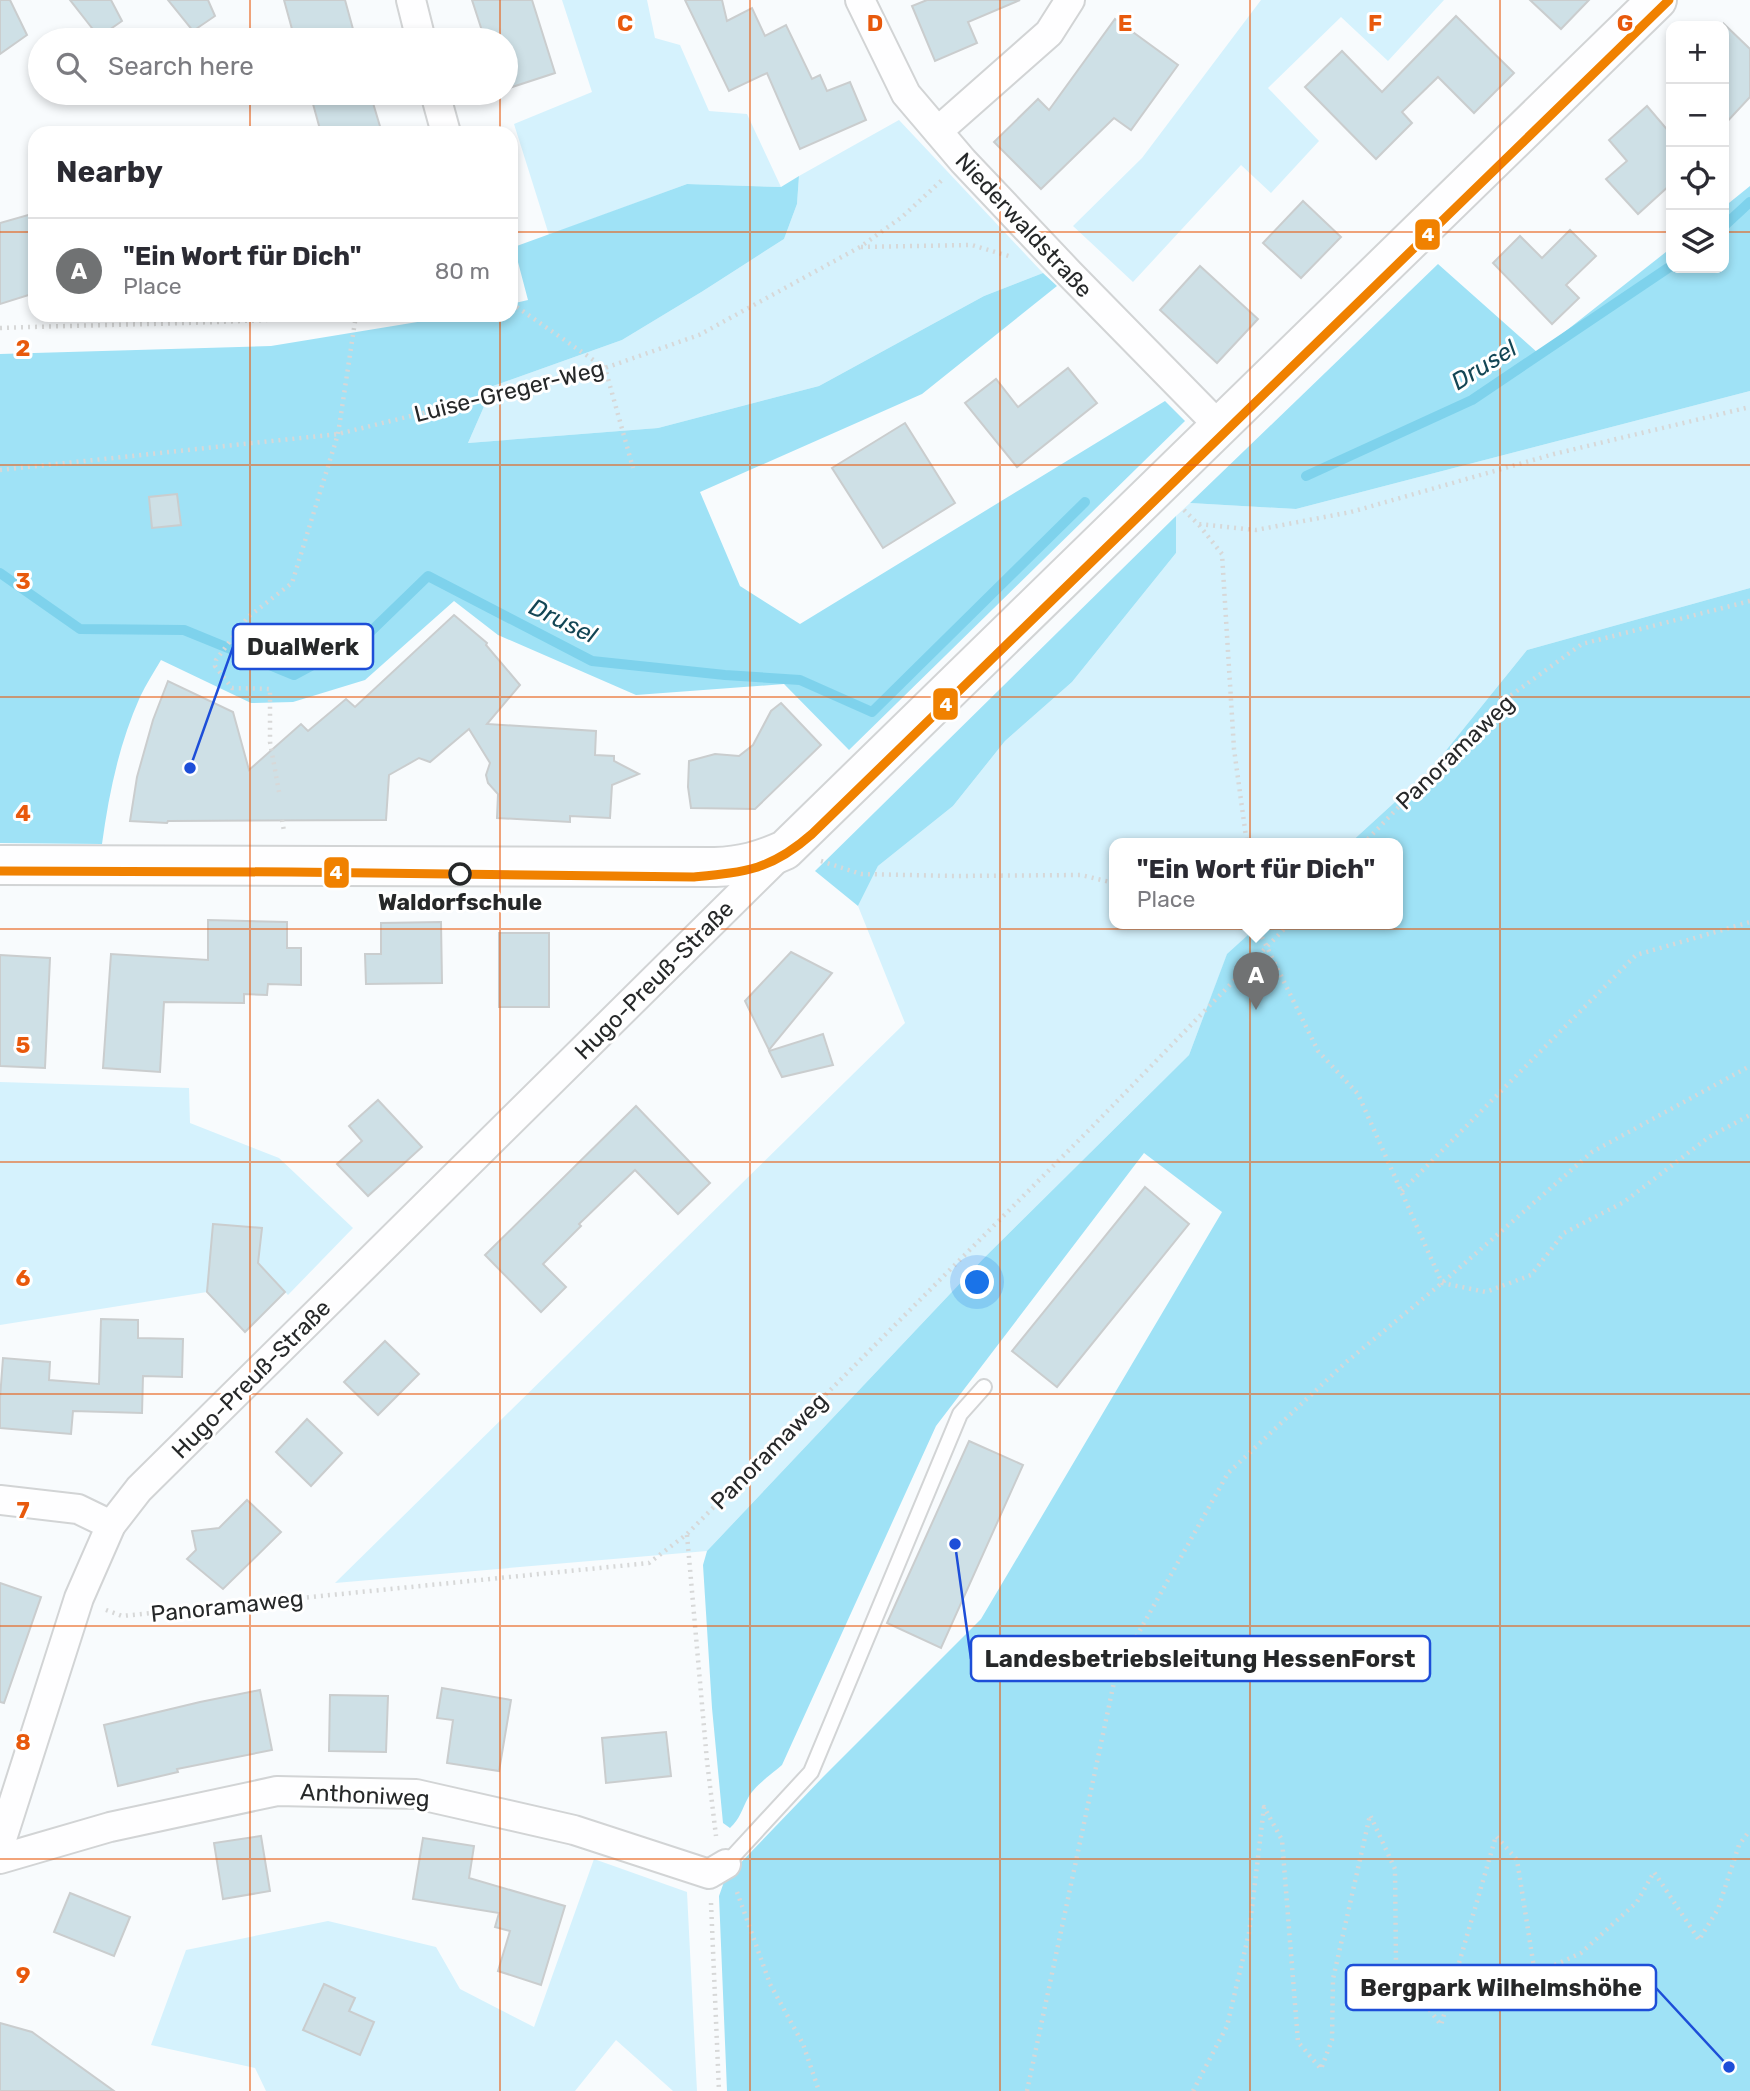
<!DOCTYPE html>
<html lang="en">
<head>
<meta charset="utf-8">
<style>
  :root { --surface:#fff; --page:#f2f2f3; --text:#2b2b33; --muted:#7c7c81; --line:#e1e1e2; --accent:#707273 }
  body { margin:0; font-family:Rubik,sans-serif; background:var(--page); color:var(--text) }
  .controls { position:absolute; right:21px; top:21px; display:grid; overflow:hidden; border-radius:14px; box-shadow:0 4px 10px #0003 }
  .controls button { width:63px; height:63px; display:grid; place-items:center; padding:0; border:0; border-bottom:2px solid var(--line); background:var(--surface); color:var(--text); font:35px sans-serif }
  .you { position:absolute; left:978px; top:1283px; width:24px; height:24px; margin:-18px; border:5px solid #fff; border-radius:50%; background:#1a73e8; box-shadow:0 0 0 10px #1a73e833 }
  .badge { display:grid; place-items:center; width:46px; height:46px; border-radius:50%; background:var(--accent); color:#fff; font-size:23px; font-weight:700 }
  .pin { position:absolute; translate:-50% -58px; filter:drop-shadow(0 2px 4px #0008) }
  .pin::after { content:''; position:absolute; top:37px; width:24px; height:21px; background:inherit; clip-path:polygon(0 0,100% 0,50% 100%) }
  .popup { position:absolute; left:1109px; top:838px; width:294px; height:91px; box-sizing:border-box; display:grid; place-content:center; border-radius:14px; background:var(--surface); filter:drop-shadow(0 2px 5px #0005); font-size:23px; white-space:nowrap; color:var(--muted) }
  .popup b { font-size:26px; color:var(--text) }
  .popup::after { content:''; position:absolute; left:50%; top:100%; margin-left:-14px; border:14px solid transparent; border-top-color:var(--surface) }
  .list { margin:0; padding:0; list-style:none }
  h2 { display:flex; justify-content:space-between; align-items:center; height:91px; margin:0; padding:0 28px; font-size:30px }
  h2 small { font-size:23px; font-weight:400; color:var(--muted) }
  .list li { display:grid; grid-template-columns:46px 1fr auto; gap:21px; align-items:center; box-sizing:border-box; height:105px; padding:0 28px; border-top:2px solid var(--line) }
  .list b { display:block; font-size:26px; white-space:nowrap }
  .list p { margin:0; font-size:23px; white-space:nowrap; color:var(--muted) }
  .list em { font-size:23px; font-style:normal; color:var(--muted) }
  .icon { flex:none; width:38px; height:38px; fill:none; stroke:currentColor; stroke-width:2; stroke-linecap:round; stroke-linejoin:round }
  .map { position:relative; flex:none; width:1750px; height:2091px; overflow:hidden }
  .search { position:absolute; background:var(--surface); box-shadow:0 4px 10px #0003; left:28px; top:28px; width:490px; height:77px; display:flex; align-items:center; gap:18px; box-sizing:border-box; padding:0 24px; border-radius:38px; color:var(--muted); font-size:26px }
  .panel { position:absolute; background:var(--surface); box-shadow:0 4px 10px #0003; left:28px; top:126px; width:490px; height:196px; border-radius:21px }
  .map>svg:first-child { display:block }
  .green { fill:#d5f2fd }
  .forest { fill:#9fe2f6 }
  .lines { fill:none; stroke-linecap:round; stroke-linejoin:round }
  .stream { stroke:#7ed2ec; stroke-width:10 }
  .building { fill:#cee0e6; stroke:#cacdce; stroke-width:2 }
  .lane-casing { stroke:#d2d4d5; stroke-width:18 }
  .street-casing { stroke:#d2d4d5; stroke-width:32 }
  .secondary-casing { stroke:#d2d4d5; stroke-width:42 }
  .path { stroke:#d7d8d8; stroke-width:4.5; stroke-dasharray:2 5; stroke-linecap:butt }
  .lane { stroke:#fefeff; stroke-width:14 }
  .street { stroke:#fefeff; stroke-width:28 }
  .secondary { stroke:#fefeff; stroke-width:38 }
  .tram-1-casing { stroke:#fff; stroke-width:14 }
  .tram-1 { stroke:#f08100; stroke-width:9 }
  .grid { fill:none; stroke:#e8590c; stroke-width:2; stroke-opacity:0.55 }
  .stop-dot { fill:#fff; stroke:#262829; stroke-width:3.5 }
  .labels { text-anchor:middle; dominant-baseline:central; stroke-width:6; stroke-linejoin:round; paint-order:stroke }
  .street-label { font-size:23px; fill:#262829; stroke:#fff }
  .stop-label { font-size:23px; font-weight:bold; fill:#262829; stroke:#fff }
  .water-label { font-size:24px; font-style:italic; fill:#134655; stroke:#fff }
  .grid-label { font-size:23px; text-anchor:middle; font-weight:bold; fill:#e8590c; stroke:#fff; stroke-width:6; stroke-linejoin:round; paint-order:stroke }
  .leader { fill:none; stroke:#1d4ed8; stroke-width:2.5 }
  .callout-dot { fill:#1d4ed8; stroke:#fff; stroke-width:2.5 }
  .callout { fill:#fff; stroke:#1d4ed8; stroke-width:2.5 }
  .callout-label { font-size:24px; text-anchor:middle; font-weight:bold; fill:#262829 }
  .line-badge { stroke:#fff; stroke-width:2.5 }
  .badge-label { font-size:19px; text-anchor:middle; font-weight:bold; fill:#fff }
</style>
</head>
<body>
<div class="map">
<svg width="1750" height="2091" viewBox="0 0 1750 2091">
  <rect width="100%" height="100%" fill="#f8fbfd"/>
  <g class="green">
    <path d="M562,0H647L655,38L680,45L709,111L747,114L781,187L687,184L549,235L514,124L592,92Z"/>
    <path d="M1261,0H1444L1388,61L1341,17L1268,88L1319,141L1271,193L1241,165L1133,282L1073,226L1142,158Z"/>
    <path d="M899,120L1043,273L984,296L819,386L658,428L468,443L493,386L622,340L703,291L784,239L797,204L799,176Z"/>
    <path d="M1750,391V588L1527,650L1431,769L1349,844H1114V924H1260L1227,955L1189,1055L983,1259L707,1551L335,1583L905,1023L858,906L878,866L953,806L1005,741L1072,682L1176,553V516L1190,503L1296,509Z"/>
    <path d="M0,1082L189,1088L190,1123L279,1158L353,1228L288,1295L258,1263L262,1228L213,1224L207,1292L0,1325Z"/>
    <path d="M594,1859L687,1892L697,2091H673L616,2040L575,2091H266L255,2068L151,2045L186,1950L328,1921L436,1947L460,1989L534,2027Z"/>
  </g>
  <g class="forest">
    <path d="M799,176L797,204L784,239L703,291L622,340L493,386L468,443L658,428L819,386L984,296L1043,273L1057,286L922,394L700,492L740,586L800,624L1165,401L1185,421L849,750L784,684L636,695L498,635L454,601L365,680L293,702L251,703L161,660C154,672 146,684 140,697C119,744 109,793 102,844L0,843V354L271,346L460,315H511V304L528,300L514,247L687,184L781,187Z"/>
    <path d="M1750,186V391L1296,509L1190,503L1438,264L1538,353L1671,248V268H1724V207Z"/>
    <path d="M1176,516V553L1072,682L1005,741L953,806L878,866L858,906L815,871Z"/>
    <path d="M1750,588V2091H727L719,1896L725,1879L823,1777L981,1619L1222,1212L1144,1153L936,1426L782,1765C773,1773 753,1787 748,1798C742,1809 740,1819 730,1828L723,1823L712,1708L703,1565L707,1551L983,1259L1189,1055L1227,954L1260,924H1398V844H1349L1431,769L1527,650Z"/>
  </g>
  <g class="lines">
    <g class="stream">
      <path d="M1724,226L1750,202"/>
      <path d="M1306,476L1472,400L1671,266"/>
      <path d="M0,573L80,629L184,630L294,675L365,637L428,576L592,661L725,675L800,680L872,712L1085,502"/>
    </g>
  </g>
  <g class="building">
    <path d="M0,0H10L27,35L0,54Z"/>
    <path d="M70,0H111L122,21L99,37Z"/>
    <path d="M168,0H208L215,16L193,31Z"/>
    <path d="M284,0H345L356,40H295Z"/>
    <path d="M472,0H532L555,73L506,89V40H485Z"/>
    <path d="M685,0H722L727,21L752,8L765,36L786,25L812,79L820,75L827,91L850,82L866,120L800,149L767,73L729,91Z"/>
    <path d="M927,0H1020L968,22L977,43L935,61L912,6Z"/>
    <path d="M1530,0H1589L1561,29Z"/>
    <path d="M1456,16L1514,73L1474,113L1438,77L1402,112L1412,123L1376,159L1305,87L1342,51L1382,92Z"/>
    <path d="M1115,19L1178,65L1131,130L1114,118L1041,189L994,142L1038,99L1049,110Z"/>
    <path d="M1724,24L1750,49V97L1724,125Z"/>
    <path d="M310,93H370L382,133H321Z"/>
    <path d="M1647,106L1671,134V184L1638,214L1606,179L1627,161L1609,140Z"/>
    <path d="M1303,201L1341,237L1301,278L1263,243Z"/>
    <path d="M35,213V293L0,304V223Z"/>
    <path d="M1570,230L1596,256L1566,285L1579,298L1552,324L1493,263L1520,236L1542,258Z"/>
    <path d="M1200,266L1258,319L1217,363L1160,310Z"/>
    <path d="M1068,368L1097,403L1017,467L965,403L996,379L1018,407Z"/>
    <path d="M905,423L955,503L883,548L832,468Z"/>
    <path d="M177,494L181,525L152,528L149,497Z"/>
    <path d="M454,615L487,643L486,645L520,685L487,724L596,731L595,755L614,756V761L639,774L612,785L610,818L570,816V822L497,818L498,794L488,783L486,775L490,763L469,729L430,762L419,758L389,775L386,820L168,821L167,823L130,821L137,777L153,720L168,681L233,712L249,770L301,724L308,731L346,699L355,707Z"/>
    <path d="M781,703L821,745L755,809L691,808L688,787L689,761L715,754L739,756L753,745L771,711Z"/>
    <path d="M208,920L287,922V948H301V985L268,984L267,995L244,994V1003L164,1002L160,1072L103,1068L111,954L208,960Z"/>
    <path d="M441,922L442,983L366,984L365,954H381V923Z"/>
    <rect x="499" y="933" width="50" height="74"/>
    <path d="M791,952L832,973L769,1050L745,1001Z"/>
    <path d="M0,955L50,958L45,1068L0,1066Z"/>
    <path d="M823,1034L833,1065L782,1077L769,1051Z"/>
    <path d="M378,1100L422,1147L368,1196L337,1164L362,1141L349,1126Z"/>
    <path d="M636,1106L710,1183L678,1214L635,1170L579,1224L581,1226L543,1264L566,1287L541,1312L485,1255Z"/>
    <path d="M1145,1187L1189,1224L1057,1387L1012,1351Z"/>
    <path d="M213,1224L262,1228L258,1263L285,1292L245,1332L207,1292Z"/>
    <path d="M101,1319L138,1320V1338L183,1339L182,1377L143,1376L142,1413L73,1411L71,1434L0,1428V1398L3,1358L50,1362L49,1380L99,1384Z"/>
    <path d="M385,1341L419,1374L378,1415L344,1382Z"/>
    <path d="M307,1419L342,1453L311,1486L276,1452Z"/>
    <path d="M969,1441L1023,1465L941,1648L887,1623Z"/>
    <path d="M247,1500L281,1532L223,1589L187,1559L196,1550L192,1531L219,1528Z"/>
    <path d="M0,1583L41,1597L4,1703L0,1702Z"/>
    <path d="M442,1688L511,1700L499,1771L447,1763L453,1720L437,1718Z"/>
    <path d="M260,1690L272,1750L177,1769L178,1772L118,1786L104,1725L200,1702Z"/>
    <path d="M330,1695L388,1696L386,1752L329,1751Z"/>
    <path d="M666,1732L671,1776L606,1783L602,1738Z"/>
    <path d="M261,1836L270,1891L223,1899L214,1843Z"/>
    <path d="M423,1838L474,1846L469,1878L565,1906L541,1985L498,1971L510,1931L495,1927L499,1913L413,1899Z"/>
    <path d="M70,1893L130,1917L114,1956L54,1932Z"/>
    <path d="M324,1984L355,1998L349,2011L374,2022L360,2055L303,2030Z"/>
    <path d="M0,2023L32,2032L114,2091H0Z"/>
  </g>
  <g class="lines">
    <defs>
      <path id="lane" d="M726,1864L811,1772L960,1414L984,1387"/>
      <g id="street">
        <path d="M411,0L421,40"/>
        <path d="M860,0L906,94L963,161L1069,273L1220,427"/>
        <path d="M435,93L446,133"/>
        <path d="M938,131L1049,33L1070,0"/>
        <path d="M0,1500L78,1509L111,1525"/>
        <path d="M0,1845L79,1598L111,1525L139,1489L781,854"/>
        <path d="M0,1859L110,1827L277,1791L416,1794L574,1830L709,1874L726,1864"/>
      </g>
      <path id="secondary" d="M0,865L715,867C742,866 760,861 785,850L1657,0"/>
    </defs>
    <use href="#lane" class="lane-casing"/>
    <use href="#street" class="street-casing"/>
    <use href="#secondary" class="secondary-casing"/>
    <g class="path">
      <path d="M861,247L972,245L1012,257"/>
      <path d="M511,303L605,368L633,468"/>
      <path d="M0,328C115,324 230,324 344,315"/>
      <path d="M0,470L338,434L605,368L699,335L860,247L902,217L942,180"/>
      <path d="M1184,510L1198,524L1256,530L1351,512L1554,454L1750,407"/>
      <path d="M1199,525L1222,554L1234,749L1247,844"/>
      <path d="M279,792L270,742V689L232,688L215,666L216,660L248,617L292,583L338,434L356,315"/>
      <path d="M282,820L284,831"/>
      <path d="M1363,844L1496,706L1582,644L1750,601"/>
      <path d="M821,861L861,874L953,876L1081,875L1114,883"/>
      <path d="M1242,924L1259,931"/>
      <path d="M1259,924V931L1318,1051L1358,1094L1442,1283L1486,1292L1531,1275L1564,1233L1624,1202L1709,1137L1750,1115"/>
      <path d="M1402,1191L1636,955L1750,922"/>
      <path d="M687,1535L707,1761L716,1836"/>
      <path d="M106,1610L122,1616L649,1563L687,1534L1089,1130L1289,924"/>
      <path d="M737,1892L770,1984L803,2044L819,2091"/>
      <path d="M711,1903L719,2091"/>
      <path d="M1027,2091L1116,1673L1228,1473L1345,1363L1442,1283L1592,1152L1750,1066"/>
      <path d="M1193,2091L1227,2026L1249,1933L1264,1807L1282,1840L1298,2042L1321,2069L1332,2040L1333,1979L1370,1815L1395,1869L1396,1965L1441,2025L1496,1836L1517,1860L1535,1974L1581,1953L1637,1902L1654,1872L1699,1940L1718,1909L1739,1845L1750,1830"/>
    </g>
    <use href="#lane" class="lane"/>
    <use href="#street" class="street"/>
    <use href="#secondary" class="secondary"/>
    <defs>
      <path id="tram-1" d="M0,871L291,872L694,877C746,872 771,870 812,834L1669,0"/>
    </defs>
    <use href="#tram-1" class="tram-1-casing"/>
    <use href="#tram-1" class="tram-1"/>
  </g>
  <path class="grid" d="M250,0V40M500,0V40M750,0V2091M1000,0V2091M1250,0V2091M1500,0V2091M250,93V133M500,93V133M0,232H35M511,232H1671M1724,232H1750M250,315V2091M500,315V2091M0,465H1750M0,697H1750M0,929H1750M0,1162H1750M0,1394H1750M0,1626H1750M0,1859H1750"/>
  <circle class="stop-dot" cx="460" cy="874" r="10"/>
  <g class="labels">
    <g class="street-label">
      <text transform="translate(1024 225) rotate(47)">Niederwaldstraße</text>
      <text transform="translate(509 391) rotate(-14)">Luise-Greger-Weg</text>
      <text transform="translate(1455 752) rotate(-44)">Panoramaweg</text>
      <text transform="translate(654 980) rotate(-45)">Hugo-Preuß-Straße</text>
      <text transform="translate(251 1379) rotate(-45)">Hugo-Preuß-Straße</text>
      <text transform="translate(769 1451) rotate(-45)">Panoramaweg</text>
      <text transform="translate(227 1606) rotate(-6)">Panoramaweg</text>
      <text transform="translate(365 1795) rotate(3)">Anthoniweg</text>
    </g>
    <g class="stop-label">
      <text x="460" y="902">Waldorfschule</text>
    </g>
    <g class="water-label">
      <text transform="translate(1484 365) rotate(-32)">Drusel</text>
      <text transform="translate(563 621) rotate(26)">Drusel</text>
    </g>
  </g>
  <g class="grid-label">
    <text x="625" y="31">C</text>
    <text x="875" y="31">D</text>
    <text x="1125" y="31">E</text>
    <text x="1375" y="31">F</text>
    <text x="1625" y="31">G</text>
    <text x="23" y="356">2</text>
    <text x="23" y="589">3</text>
    <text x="23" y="821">4</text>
    <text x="23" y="1053">5</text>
    <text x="23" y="1286">6</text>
    <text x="23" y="1518">7</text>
    <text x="23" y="1750">8</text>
    <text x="23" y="1983">9</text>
  </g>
  <path class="leader" d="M190 768L233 647M955 1544L971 1659M1729 2067L1656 1988"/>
  <g class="callout-dot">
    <circle cx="190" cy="768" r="7"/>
    <circle cx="955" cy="1544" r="7"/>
    <circle cx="1729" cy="2067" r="7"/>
  </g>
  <g class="callout">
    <rect x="233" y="624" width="140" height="45" rx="7"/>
    <rect x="971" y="1636" width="459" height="45" rx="7"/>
    <rect x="1346" y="1965" width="310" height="45" rx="7"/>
  </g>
  <g class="callout-label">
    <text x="303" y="655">DualWerk</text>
    <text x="1200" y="1667">Landesbetriebsleitung HessenForst</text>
    <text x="1501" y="1996">Bergpark Wilhelmshöhe</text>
  </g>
  <g class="line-badge">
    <rect x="1414" y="218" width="27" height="33" rx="7" fill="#f08100"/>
    <rect x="932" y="687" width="27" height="34" rx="7" fill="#f08100"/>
    <rect x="323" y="856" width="27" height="33" rx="7" fill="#f08100"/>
  </g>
  <g class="badge-label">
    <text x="1428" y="241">4</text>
    <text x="946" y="711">4</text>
    <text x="336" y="879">4</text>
  </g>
</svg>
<div class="controls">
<button>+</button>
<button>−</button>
<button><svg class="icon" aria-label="locate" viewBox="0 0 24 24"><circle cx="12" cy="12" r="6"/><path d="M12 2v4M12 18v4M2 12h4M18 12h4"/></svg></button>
<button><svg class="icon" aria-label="layers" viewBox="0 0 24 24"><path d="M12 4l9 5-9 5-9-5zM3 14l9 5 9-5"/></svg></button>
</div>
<div class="you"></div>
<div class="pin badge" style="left:1256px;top:1010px">A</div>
<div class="popup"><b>&quot;Ein Wort für Dich&quot;</b>Place</div>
<div class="search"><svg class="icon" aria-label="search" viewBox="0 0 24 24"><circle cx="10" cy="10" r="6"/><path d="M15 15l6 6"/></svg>Search here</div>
<section class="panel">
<h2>Nearby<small></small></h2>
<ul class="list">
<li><span class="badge">A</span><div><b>&quot;Ein Wort für Dich&quot;</b><p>Place</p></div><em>80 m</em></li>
</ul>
</section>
</div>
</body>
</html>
